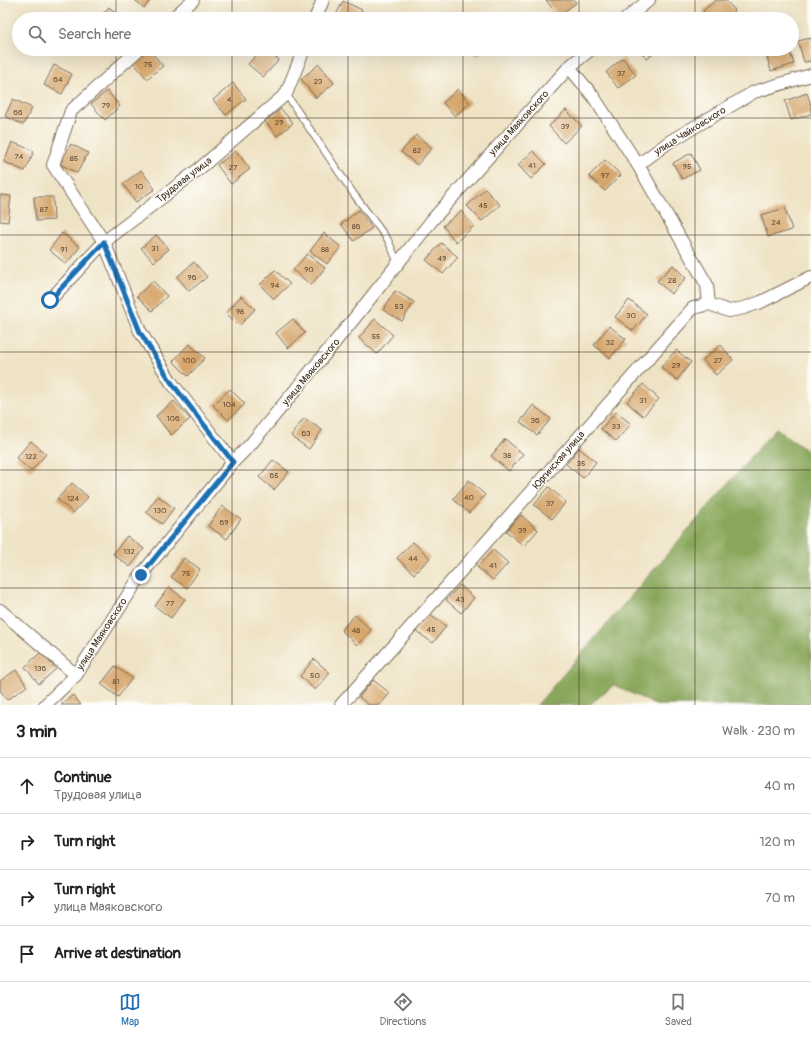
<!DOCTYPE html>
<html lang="en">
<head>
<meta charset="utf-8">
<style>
  :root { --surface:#fff; --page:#f6f6f6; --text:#222; --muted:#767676; --line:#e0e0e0; --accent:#1f6fb2 }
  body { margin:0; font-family:Pangolin,sans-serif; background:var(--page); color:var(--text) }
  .stop { position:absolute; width:12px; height:12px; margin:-9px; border:3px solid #1f6fb2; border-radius:50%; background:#fff }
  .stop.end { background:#1f6fb2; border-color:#fff; box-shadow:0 1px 4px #0008 }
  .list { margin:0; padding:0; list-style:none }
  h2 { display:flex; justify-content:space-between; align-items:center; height:52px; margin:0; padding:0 16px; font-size:17px }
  h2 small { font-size:13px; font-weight:400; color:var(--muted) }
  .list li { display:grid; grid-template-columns:26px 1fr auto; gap:12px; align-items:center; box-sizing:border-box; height:56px; padding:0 16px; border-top:1px solid var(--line) }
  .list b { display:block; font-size:15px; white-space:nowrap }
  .list p { margin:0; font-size:13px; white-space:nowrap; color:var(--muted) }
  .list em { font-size:13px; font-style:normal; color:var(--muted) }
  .icon { flex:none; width:22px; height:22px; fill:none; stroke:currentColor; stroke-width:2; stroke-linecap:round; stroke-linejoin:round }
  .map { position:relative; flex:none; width:811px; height:705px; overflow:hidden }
  .search { position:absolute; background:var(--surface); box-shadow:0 4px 16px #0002; left:12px; right:12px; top:12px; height:44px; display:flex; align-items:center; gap:10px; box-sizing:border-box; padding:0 14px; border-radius:22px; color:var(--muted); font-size:15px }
  .sheet { height:276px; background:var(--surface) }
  nav { display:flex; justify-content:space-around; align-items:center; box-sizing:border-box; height:56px; border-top:1px solid var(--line); background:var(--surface); font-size:11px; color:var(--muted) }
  nav a { display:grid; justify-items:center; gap:2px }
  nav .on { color:var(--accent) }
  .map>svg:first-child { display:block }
  .forest { fill:#89a75b; stroke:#62683c }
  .building { fill:#d5a56b }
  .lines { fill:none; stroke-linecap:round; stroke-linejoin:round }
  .lane-casing { stroke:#7a6b58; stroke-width:8 }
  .street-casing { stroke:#7a6b58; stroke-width:14 }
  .lane { stroke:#fff; stroke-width:6 }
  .street { stroke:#fff; stroke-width:12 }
  .route { stroke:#1f6fb2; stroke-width:5 }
  .grid { fill:none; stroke:#3b2a1e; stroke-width:1; stroke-opacity:0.55 }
  .labels { text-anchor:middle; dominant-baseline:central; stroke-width:3; stroke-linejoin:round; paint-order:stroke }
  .number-label { font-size:8px; fill:#624931 }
  .street-label { font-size:10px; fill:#3b2a1e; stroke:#fdfcf7 }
</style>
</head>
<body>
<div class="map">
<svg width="811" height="705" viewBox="0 0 811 705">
  <rect width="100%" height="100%" fill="#fdfcf7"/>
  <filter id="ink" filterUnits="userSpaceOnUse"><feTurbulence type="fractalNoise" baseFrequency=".025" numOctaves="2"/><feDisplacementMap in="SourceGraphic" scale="8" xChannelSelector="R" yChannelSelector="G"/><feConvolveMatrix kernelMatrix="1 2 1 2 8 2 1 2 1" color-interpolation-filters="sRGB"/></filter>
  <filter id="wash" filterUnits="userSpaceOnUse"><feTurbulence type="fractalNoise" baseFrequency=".012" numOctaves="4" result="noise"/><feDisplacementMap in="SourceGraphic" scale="16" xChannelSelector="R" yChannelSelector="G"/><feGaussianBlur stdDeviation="0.9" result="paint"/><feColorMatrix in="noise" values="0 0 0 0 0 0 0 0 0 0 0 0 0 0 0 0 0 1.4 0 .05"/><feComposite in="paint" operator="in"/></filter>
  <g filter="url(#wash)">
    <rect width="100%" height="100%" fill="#efe3c5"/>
    <path class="forest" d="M776,428L811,454V705H656L614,685L589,705H537Z"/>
    <g id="blocks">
      <g class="building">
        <path d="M135,0H151L144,8Z"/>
        <path d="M546,0H574L576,3L558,16Z"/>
        <path d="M716,0H725L735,10L725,19H710L703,11Z"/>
        <path d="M343,1L362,10L358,19H334Z"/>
        <path d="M109,7L122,19H98Z"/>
        <path d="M811,38V61L804,62L798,41Z"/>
        <path d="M149,49L163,66L147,79L133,62Z"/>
        <path d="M262,49H267L279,60L263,77L248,64Z"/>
        <path d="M470,49H485L477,56Z"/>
        <path d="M639,49H659L647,59Z"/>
        <path d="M769,49H789L794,64L771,71L765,50Z"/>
        <path d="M623,58L636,75L618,88L606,72Z"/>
        <path d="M319,64L334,83L316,98L301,79Z"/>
        <path d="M54,65L72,74L62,94L44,85Z"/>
        <path d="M233,83L246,99L226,115L213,100Z"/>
        <path d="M458,89L470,103L455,116L443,103Z"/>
        <path d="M107,91L120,106L105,120L91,104Z"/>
        <path d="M807,93L811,105V114L791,120L785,101Z"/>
        <path d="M13,99L32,108L23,125L5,116Z"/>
        <path d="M281,109L293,123L277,136L265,121Z"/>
        <path d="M566,110L582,126L564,143L549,126Z"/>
        <path d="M416,135L432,148L417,165L401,152Z"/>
        <path d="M12,142L34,151L25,171L4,162Z"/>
        <path d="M71,144L88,153L77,173L60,164Z"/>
        <path d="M236,151L250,169L231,184L217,165Z"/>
        <path d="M533,151L546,164L531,179L518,165Z"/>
        <path d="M691,153L700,170L682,179L673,163Z"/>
        <path d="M605,160L621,175L605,191L589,176Z"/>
        <path d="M141,170L155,189L136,202L123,184Z"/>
        <path d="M485,189L500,205L482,221L467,206Z"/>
        <path d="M0,195L11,196L8,222L0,221Z"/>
        <path d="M34,197H53L54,220L36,221Z"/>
        <path d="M785,208L792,230L768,237L761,215Z"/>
        <path d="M359,210L372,228L354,241L341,224Z"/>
        <path d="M461,211L474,226L456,242L443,226Z"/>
        <path d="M62,233L80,247L66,264L49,250Z"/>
        <path d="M324,233L341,247L327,264L310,251Z"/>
        <path d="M156,235L169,249L154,262L141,248Z"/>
        <path d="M441,243L458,257L443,274L426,260Z"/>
        <path d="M307,254L325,268L311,285L293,270Z"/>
        <path d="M194,262L207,277L189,291L177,277Z"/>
        <path d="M673,265L686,278L671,294L657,281Z"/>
        <path d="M275,270L290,284L274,299L260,285Z"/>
        <path d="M153,281L167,296L152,311L137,296Z"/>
        <path d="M395,291L414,302L402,321L383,310Z"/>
        <path d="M241,296L255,309L239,326L226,313Z"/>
        <path d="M629,300L647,314L633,331L615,317Z"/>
        <path d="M293,319L305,333L288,348L276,333Z"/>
        <path d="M375,319L393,335L377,354L359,338Z"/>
        <path d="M609,326L626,339L610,358L594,345Z"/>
        <path d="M189,344L205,358L188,376L173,361Z"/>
        <path d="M721,345L733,360L716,375L703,360Z"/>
        <path d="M676,350L691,362L677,380L661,367Z"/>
        <path d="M643,384L659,399L643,416L627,402Z"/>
        <path d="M230,389L245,404L228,420L213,405Z"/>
        <path d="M174,401L190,419L171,435L156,416Z"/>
        <path d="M533,405L551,419L537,435L520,422Z"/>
        <path d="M616,412L631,424L616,441L601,429Z"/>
        <path d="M304,418L322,430L309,449L291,436Z"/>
        <path d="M505,439L523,454L509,471L491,456Z"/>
        <path d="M31,441L46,454L31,471L16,458Z"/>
        <path d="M579,448L596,462L583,478L566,464Z"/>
        <path d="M273,460L289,472L274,490L259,477Z"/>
        <path d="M469,480L485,495L469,513L453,499Z"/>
        <path d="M72,483L88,497L73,513L57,499Z"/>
        <path d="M549,487L566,502L552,519L534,505Z"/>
        <path d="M158,496L174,508L162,524L146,512Z"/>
        <path d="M222,506L241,519L227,539L208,526Z"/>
        <path d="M521,515L538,530L524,546L506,531Z"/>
        <path d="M127,536L144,549L130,567L113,554Z"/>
        <path d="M413,542L430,558L414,574L397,558Z"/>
        <path d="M493,550L508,563L493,580L477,567Z"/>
        <path d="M184,558L200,569L187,588L171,577Z"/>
        <path d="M460,585L474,598L461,613L446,600Z"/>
        <path d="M169,587L185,599L171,618L155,606Z"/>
        <path d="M428,614L446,626L433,643L416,631Z"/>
        <path d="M355,615L371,630L357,645L341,630Z"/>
        <path d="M41,652L56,669L39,684L25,667Z"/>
        <path d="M314,659L330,673L315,690L300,676Z"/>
        <path d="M115,666L132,678L118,697L101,684Z"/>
        <path d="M16,670L27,686L7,700L0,690V681Z"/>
        <path d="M373,680L390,693L380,705H369L359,697Z"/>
        <path d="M73,695L81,705H61Z"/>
      </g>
    </g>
  </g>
  <g filter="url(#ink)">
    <use href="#blocks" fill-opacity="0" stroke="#7a6b58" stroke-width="1"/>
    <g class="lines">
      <defs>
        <path id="lane" d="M286,94L353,193L388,240L398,263"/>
        <g id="street">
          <path d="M172,19L193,0"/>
          <path d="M315,19L323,0"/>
          <path d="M626,19L649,0"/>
          <path d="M139,49L71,111L53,165L104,242L140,331L171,382L233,462"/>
          <path d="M569,67L593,96L638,165L669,142L754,92L811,75"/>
          <path d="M638,165L707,285L709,304"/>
          <path d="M50,300L104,242L199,169L286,94L304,49"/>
          <path d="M0,610L76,675"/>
          <path d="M45,705L76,675L141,575L233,462L250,445L353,320L433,219L569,67L591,49"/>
          <path d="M341,705L459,573L693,308L709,304L729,311L744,308L761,302L811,277"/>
        </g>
      </defs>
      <use href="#lane" class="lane-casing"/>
      <use href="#street" class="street-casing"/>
      <use href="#lane" class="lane"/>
      <use href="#street" class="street"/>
    </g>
  </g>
  <g class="lines" filter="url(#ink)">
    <path class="route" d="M50,300L104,242L140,332L171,382L233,462L141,575"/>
  </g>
  <path class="grid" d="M116,0V19M232,0V19M348,0V19M463,0V19M579,0V19M695,0V19M116,49V705M232,49V705M348,49V705M463,49V705M579,49V705M695,49V705M0,118H811M0,235H811M0,352H811M0,470H811M0,588H811"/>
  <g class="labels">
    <g class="number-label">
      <text x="148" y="64">75</text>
      <text x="621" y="73">37</text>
      <text x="58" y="79">64</text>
      <text x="318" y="81">23</text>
      <text x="229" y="99">4</text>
      <text x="106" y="105">79</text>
      <text x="18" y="112">66</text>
      <text x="279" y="122">29</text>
      <text x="565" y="126">39</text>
      <text x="417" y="150">82</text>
      <text x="19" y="156">74</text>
      <text x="74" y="158">85</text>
      <text x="532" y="165">41</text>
      <text x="687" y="166">95</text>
      <text x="233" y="167">27</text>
      <text x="605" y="175">97</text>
      <text x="139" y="186">10</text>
      <text x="483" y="205">45</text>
      <text x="44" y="209">87</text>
      <text x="776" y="222">24</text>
      <text x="356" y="226">86</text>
      <text x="155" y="248">31</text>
      <text x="64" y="249">91</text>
      <text x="325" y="249">88</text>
      <text x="442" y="258">49</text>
      <text x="309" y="269">90</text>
      <text x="192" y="277">96</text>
      <text x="672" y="280">28</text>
      <text x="275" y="285">94</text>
      <text x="399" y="306">53</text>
      <text x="240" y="311">98</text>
      <text x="631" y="315">30</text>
      <text x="376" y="336">55</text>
      <text x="610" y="342">32</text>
      <text x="189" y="360">100</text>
      <text x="718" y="360">27</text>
      <text x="676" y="365">29</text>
      <text x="643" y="400">31</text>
      <text x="229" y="404">104</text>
      <text x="173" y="418">106</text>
      <text x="535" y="420">36</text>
      <text x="616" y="426">33</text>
      <text x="306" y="433">63</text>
      <text x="507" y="455">38</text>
      <text x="31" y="456">122</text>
      <text x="581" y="463">35</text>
      <text x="274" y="475">65</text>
      <text x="469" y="497">40</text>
      <text x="73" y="498">124</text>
      <text x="550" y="503">37</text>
      <text x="160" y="510">130</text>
      <text x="224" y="522">69</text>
      <text x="522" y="530">39</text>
      <text x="129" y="551">132</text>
      <text x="413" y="558">44</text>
      <text x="493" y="565">41</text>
      <text x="186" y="573">75</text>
      <text x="460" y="599">43</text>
      <text x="170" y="603">77</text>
      <text x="431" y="629">45</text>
      <text x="356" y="630">48</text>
      <text x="40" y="668">136</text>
      <text x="315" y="675">50</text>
      <text x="116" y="681">81</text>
    </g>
    <g class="street-label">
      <text transform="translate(519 123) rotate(-48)">улица Маяковского</text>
      <text transform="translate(690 131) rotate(-32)">улица Чайковского</text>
      <text transform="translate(184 180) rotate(-38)">Трудовая улица</text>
      <text transform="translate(311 372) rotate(-50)">улица Маяковского</text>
      <text transform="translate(559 460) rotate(-49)">Юргинская улица</text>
      <text transform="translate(102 634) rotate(-57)">улица Маяковского</text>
    </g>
  </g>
</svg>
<div class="stop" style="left:50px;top:300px"></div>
<div class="stop end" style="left:141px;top:575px"></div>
<div class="search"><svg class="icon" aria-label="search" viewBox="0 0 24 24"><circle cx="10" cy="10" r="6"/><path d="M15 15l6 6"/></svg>Search here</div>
</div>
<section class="sheet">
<h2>3 min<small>Walk · 230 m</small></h2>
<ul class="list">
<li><svg class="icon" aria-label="ahead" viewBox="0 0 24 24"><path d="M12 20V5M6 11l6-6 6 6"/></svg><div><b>Continue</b><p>Трудовая улица</p></div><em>40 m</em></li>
<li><svg class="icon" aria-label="right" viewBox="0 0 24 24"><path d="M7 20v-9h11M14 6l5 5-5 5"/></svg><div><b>Turn right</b></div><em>120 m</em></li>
<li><svg class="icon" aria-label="right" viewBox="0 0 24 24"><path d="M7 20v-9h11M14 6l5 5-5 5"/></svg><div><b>Turn right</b><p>улица Маяковского</p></div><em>70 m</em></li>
<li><svg class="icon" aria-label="arrive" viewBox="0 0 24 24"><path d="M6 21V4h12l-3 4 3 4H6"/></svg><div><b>Arrive at destination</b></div></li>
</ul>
</section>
<nav>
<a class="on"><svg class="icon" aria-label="map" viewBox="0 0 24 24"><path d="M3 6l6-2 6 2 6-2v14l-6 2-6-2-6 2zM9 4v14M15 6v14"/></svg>Map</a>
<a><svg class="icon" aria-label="directions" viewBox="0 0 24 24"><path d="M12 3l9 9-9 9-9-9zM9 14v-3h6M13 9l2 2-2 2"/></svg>Directions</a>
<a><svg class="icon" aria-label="saved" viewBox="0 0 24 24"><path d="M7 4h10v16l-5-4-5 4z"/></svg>Saved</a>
</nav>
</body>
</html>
